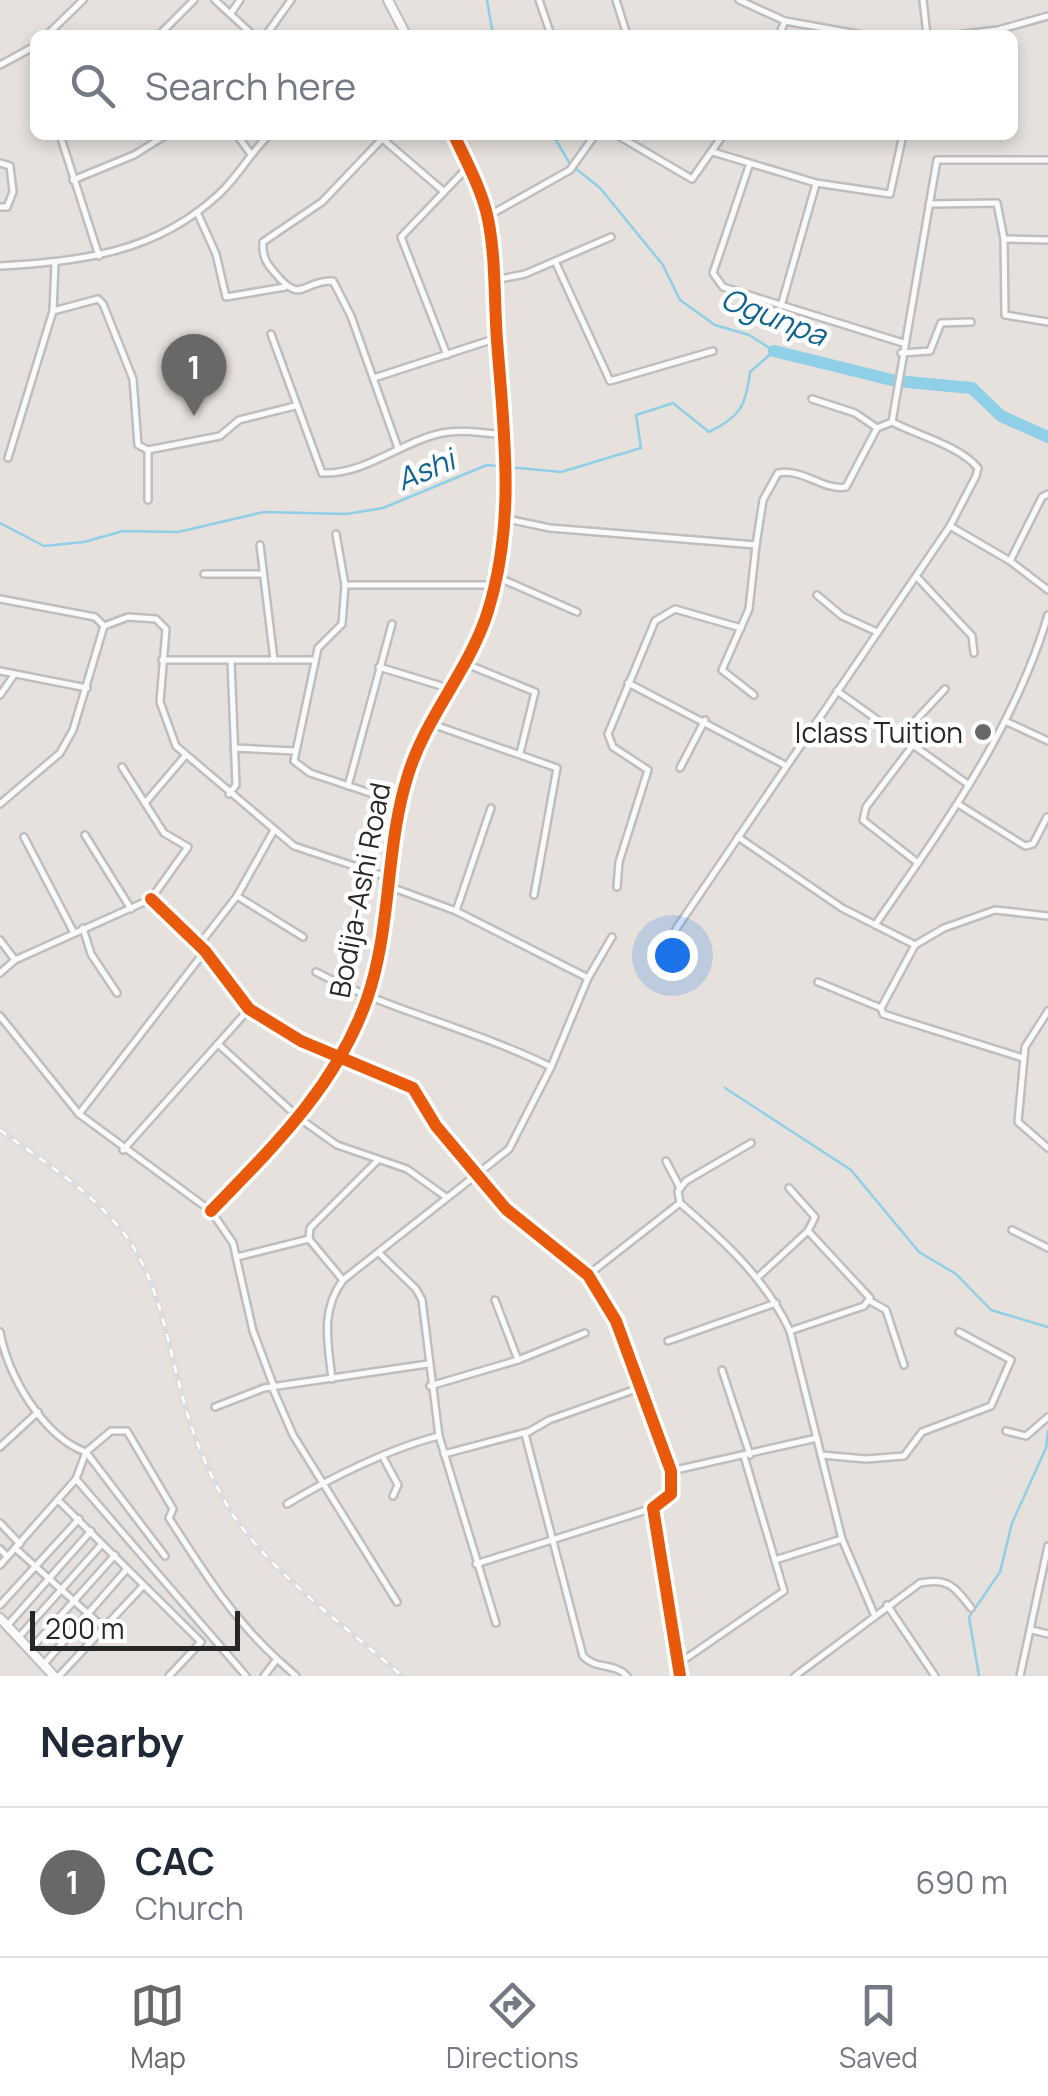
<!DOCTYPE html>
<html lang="en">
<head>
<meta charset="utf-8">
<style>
  :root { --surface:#fff; --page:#f6f6f7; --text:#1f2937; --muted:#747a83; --line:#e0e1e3; --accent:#6a6866 }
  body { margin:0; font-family:Manrope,sans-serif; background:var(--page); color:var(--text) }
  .scale { position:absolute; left:30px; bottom:25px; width:210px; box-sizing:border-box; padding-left:10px; border:5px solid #272727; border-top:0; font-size:28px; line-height:35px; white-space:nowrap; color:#272727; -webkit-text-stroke:8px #fff; paint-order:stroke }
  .you { position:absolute; left:672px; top:955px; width:35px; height:35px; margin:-25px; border:8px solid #fff; border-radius:50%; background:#1a73e8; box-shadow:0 0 0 15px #1a73e833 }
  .badge { display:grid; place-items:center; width:65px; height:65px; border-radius:50%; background:var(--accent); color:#fff; font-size:32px; font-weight:700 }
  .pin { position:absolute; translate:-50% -82px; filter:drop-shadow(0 2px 5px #0008) }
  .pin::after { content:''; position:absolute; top:52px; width:35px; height:30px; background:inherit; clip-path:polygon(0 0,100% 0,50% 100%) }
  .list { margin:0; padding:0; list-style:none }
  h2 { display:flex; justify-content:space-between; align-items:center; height:130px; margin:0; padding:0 40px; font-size:42px }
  h2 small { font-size:32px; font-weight:400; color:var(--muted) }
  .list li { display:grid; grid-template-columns:65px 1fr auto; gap:30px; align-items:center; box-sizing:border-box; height:150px; padding:0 40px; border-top:2px solid var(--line) }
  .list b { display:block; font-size:38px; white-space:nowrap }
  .list p { margin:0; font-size:32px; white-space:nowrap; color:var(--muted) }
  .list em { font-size:32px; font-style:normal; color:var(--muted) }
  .icon { flex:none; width:55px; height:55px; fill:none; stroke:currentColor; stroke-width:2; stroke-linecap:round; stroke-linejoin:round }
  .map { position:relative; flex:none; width:1048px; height:1676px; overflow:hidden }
  .search { position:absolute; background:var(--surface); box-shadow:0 5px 15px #0003; left:30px; right:30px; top:30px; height:110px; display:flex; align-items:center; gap:25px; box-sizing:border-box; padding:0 35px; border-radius:15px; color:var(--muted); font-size:38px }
  .sheet { height:280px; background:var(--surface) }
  nav { display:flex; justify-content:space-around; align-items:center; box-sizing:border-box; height:140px; border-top:2px solid var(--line); background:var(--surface); font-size:28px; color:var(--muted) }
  nav a { display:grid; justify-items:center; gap:5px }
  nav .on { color:var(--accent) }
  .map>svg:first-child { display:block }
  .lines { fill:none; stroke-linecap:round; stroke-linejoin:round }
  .stream { stroke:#8fcfe8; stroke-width:2.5 }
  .river { stroke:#8fcfe8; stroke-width:12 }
  .street-casing { stroke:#bfbdbe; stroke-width:10 }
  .secondary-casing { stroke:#bfbdbe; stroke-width:12 }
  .street { stroke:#fbfafa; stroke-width:5 }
  .secondary { stroke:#fbfafa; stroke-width:8 }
  .rail-casing { stroke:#dcdbdd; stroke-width:6 }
  .rail { stroke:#fff; stroke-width:2.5; stroke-dasharray:8; stroke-linecap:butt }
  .cycleway-casing { stroke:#fff; stroke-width:19 }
  .cycleway { stroke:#e8590c; stroke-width:12 }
  .poi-dot { fill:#6a6866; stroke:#fff; stroke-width:4 }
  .labels { text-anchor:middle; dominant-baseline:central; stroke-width:9; stroke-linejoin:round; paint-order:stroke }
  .poi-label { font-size:28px; fill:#272727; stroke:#fff; text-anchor:end }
  .street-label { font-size:28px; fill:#272727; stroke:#fff }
  .water-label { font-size:30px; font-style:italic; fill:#0e6393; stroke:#fff }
</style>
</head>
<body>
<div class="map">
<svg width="1048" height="1676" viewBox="0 0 1048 1676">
  <rect width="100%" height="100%" fill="#e6e1dc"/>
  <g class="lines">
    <g class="stream">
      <path d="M487,0L493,35"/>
      <path d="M0,523L44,546L84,542L123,531L178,532L264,512L346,514L383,508L487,465L561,472L641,448L636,415L673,403L709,432C740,417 746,406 750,372L774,351L749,335L715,325L680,300L663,265L600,188L570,164L553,135"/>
      <path d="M725,1088L851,1170L919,1252L956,1274L991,1310L1048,1327"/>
      <path d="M979,1676L969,1617L1000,1572L1012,1523L1046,1448L1048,1431"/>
    </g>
    <path class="river" d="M774,351L896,381L972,388L1001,416L1048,437"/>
    <defs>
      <g id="street">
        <path d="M215,0L253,35"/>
        <path d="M539,0L551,35"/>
        <path d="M616,0L627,35"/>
        <path d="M739,0L785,21L863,35"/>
        <path d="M923,0L927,35"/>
        <path d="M231,13L240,0"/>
        <path d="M47,35L83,0"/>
        <path d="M159,35L194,0"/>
        <path d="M266,35L291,0"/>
        <path d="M779,35L785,21"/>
        <path d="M955,35L998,30L1048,16"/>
        <path d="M0,65L35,46"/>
        <path d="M60,135L99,256"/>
        <path d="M237,135L250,153"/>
        <path d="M378,135L442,190"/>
        <path d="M617,135L692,179L723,135"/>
        <path d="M382,139L322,202L263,242C262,256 266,263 275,273C302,306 302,280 333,281L351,316L398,448"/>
        <path d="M713,152L816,183L890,194L903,135"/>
        <path d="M0,163L10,166L13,192L7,207H0"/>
        <path d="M749,166L713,273L723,287L903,343"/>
        <path d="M73,180L134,155L166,135"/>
        <path d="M929,204L997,203L1004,239L1005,315L1048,322"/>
        <path d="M197,212L216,254L226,297L285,287"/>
        <path d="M488,216L570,170L595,135"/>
        <path d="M1004,239L1048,240"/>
        <path d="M555,261L610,381L713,351"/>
        <path d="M0,266C82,261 155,253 218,195C238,177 250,153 269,135"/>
        <path d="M495,280L525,274L611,237"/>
        <path d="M781,306L816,184"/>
        <path d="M53,311L98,299L103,304L133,379L138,445L148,450V500"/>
        <path d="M271,334L322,473C365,475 400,442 442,433C463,429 485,433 506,435"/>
        <path d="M901,353L930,351L941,323L971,322"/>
        <path d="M447,355L401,237L466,169"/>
        <path d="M374,378L497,338"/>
        <path d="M812,399L855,413L877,428"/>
        <path d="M892,422L937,160H1048"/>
        <path d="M148,450L220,436L239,420L295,406"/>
        <path d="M8,458L53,311L55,263"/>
        <path d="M507,519L550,528L756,545L763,500L778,473C803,468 823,491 846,487L877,428"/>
        <path d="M950,526L1010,561L1048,590"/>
        <path d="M336,534L345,585"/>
        <path d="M260,545L274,660"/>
        <path d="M1010,561L1042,497L1048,494"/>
        <path d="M204,574H263"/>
        <path d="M916,576L972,636L974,653"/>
        <path d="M497,577L577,612"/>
        <path d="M817,595L842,616L875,631"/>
        <path d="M0,599L95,617L104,626"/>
        <path d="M162,660H315"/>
        <path d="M464,663L535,692L520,753"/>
        <path d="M379,667L448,688"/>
        <path d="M0,671L87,688"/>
        <path d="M628,683L785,765"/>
        <path d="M837,691L969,785"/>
        <path d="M0,695L14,675"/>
        <path d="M754,695L722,670L749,609L756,545"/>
        <path d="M1005,721L1048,741"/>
        <path d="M429,723L557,768L534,895"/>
        <path d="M900,737L945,689"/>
        <path d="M913,745L866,807L863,820L918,863"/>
        <path d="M234,748L295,751"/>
        <path d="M680,768L705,720"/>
        <path d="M348,786L392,624"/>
        <path d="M229,794L236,785L231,661"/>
        <path d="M145,803L185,756"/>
        <path d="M400,803L310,773L294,761L318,648L342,624L345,585H492"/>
        <path d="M0,804L60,753L73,730L104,626L128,617L156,619L166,629L160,702L176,746L294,846L390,878"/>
        <path d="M958,804L1025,846L1033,844L1047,817"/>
        <path d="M85,835L131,909"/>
        <path d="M24,837L73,931"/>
        <path d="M738,837L842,908L915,945L944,928L995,910L1048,916"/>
        <path d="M388,886L456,911L588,978"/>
        <path d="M617,887L619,862L648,770L613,747L608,734L655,621L675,609L741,628"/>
        <path d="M237,896L303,937"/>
        <path d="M151,899L205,951L249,1009L301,1041L413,1088L436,1126L506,1209L588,1275L616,1321L671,1471V1494L653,1508L680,1676"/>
        <path d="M456,911L491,808"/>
        <path d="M875,925C942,828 1014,730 1048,615"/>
        <path d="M83,928L91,954L117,993"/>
        <path d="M676,929L950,526L976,476L978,468C960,446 917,435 892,422L877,428"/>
        <path d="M0,940L15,960"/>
        <path d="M199,945L237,896L273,832"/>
        <path d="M915,945L881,1008L883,1014L1023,1058"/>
        <path d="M316,972C391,1011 474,1029 551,1067"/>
        <path d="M0,973L15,960L151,899L188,847L164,833L122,767"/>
        <path d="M818,982L881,1008"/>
        <path d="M1048,1011L1025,1047L1018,1122L1048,1148"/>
        <path d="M0,1016L79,1114L211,1211L233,1243L253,1331L274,1387"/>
        <path d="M218,1044L299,1118L337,1145L407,1169L446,1197"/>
        <path d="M79,1114L205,951"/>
        <path d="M123,1150L249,1009"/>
        <path d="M666,1161L679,1186"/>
        <path d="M789,1188L815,1217L808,1231"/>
        <path d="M680,1203C724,1241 765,1278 790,1331L842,1539L874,1614"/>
        <path d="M212,1210L299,1118L341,1055"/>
        <path d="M1012,1230L1048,1248"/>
        <path d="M309,1239L310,1228L377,1161"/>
        <path d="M309,1239L342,1279"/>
        <path d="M380,1254L416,1289L422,1300L439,1436L496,1623"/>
        <path d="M237,1257L309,1239"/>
        <path d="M588,1275L680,1203L678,1191L686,1181L751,1143"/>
        <path d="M758,1277L808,1231L870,1298L864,1306L790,1331"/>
        <path d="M495,1300L518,1360"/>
        <path d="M870,1301L886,1310L904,1365"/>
        <path d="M0,1332C7,1374 43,1437 86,1452L111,1431H127L173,1509L169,1518C202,1569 232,1618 277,1659L264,1676"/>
        <path d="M668,1341L776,1303"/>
        <path d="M722,1370L750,1455"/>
        <path d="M332,1379C328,1343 320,1311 343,1280L509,1149L551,1067L588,978L612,937"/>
        <path d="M430,1386L518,1360L585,1333"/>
        <path d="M273,1389L293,1435L397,1602"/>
        <path d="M215,1407L264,1388L428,1364"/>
        <path d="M1006,1431L1026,1436L1048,1417"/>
        <path d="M0,1447L38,1412"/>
        <path d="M86,1452L165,1556"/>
        <path d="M444,1454L527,1432"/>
        <path d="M821,1455L866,1459L904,1456L922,1432L991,1406L1011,1360L959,1332"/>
        <path d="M384,1459L398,1485L393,1496"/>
        <path d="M671,1471L817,1438"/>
        <path d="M76,1479L246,1676"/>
        <path d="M58,1500L201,1642"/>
        <path d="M287,1504C330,1478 391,1448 439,1436"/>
        <path d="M0,1523L20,1544"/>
        <path d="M15,1548L104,1628"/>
        <path d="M0,1549L7,1556"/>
        <path d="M775,1560L842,1539"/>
        <path d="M476,1564L653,1508"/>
        <path d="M0,1565L76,1479L86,1452"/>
        <path d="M0,1605L79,1519"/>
        <path d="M887,1605L935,1676"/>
        <path d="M7,1626L91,1531"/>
        <path d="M1032,1630L1048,1634"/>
        <path d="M18,1638L102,1544"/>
        <path d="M30,1650L115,1555"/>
        <path d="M277,1659L296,1676"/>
        <path d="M44,1664L127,1569"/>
        <path d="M678,1664L784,1591L744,1456"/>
        <path d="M59,1676L143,1586"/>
        <path d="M169,1676L201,1642"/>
        <path d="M627,1676C613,1662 596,1670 583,1656L525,1434L549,1420L642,1387"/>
        <path d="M795,1676L920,1583C948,1577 955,1587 971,1608"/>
        <path d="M1020,1676L1048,1546"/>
      </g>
      <g id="secondary">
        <path d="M388,0L406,35"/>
        <path d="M341,1055L367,998L407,778L418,745L487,614L507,519L506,435L487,217L454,135"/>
        <path d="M0,1618L54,1676"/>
      </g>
    </defs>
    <use href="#street" class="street-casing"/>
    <use href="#secondary" class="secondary-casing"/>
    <use href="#street" class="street"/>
    <use href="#secondary" class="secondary"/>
    <defs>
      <path id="rail" d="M0,1130C41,1160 85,1187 118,1226C158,1273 166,1337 182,1395C192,1434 208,1472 228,1507C266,1570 347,1627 402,1676"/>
    </defs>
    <use href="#rail" class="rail-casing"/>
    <use href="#rail" class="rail"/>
    <defs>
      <g id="cycleway">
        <path d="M151,899L205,951L249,1009L301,1041L413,1088L436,1126L506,1209L588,1275L616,1321L671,1471V1494L653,1508L680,1676"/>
        <path d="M211,1211C273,1147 337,1085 367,999C392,927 385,847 408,775C426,716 470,669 488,611C516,521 504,433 497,340C494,300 496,259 488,219C482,190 466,161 454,135"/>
      </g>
    </defs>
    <use href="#cycleway" class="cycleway-casing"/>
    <use href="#cycleway" class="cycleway"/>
  </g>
  <circle class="poi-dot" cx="983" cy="732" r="10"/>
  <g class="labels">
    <g class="poi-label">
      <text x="963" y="732">Iclass Tuition</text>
    </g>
    <g class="street-label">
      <text transform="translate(359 890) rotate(-79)">Bodija-Ashi Road</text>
    </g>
    <g class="water-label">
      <text transform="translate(774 316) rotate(21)">Ogunpa</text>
      <text transform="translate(425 469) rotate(-23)">Ashi</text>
    </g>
  </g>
</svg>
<div class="scale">200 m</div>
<div class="you"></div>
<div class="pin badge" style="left:194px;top:416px">1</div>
<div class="search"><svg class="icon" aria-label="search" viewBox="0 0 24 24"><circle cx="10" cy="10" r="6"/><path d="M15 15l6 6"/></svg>Search here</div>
</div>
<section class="sheet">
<h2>Nearby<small></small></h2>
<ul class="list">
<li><span class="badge">1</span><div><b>CAC</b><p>Church</p></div><em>690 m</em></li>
</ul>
</section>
<nav>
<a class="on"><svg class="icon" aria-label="map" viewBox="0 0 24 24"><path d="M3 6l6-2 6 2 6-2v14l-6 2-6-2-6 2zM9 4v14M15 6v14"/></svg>Map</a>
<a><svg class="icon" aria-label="directions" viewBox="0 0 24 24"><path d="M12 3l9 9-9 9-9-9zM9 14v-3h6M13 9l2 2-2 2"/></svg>Directions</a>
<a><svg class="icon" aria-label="saved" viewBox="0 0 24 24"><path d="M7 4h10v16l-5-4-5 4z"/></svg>Saved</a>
</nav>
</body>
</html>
